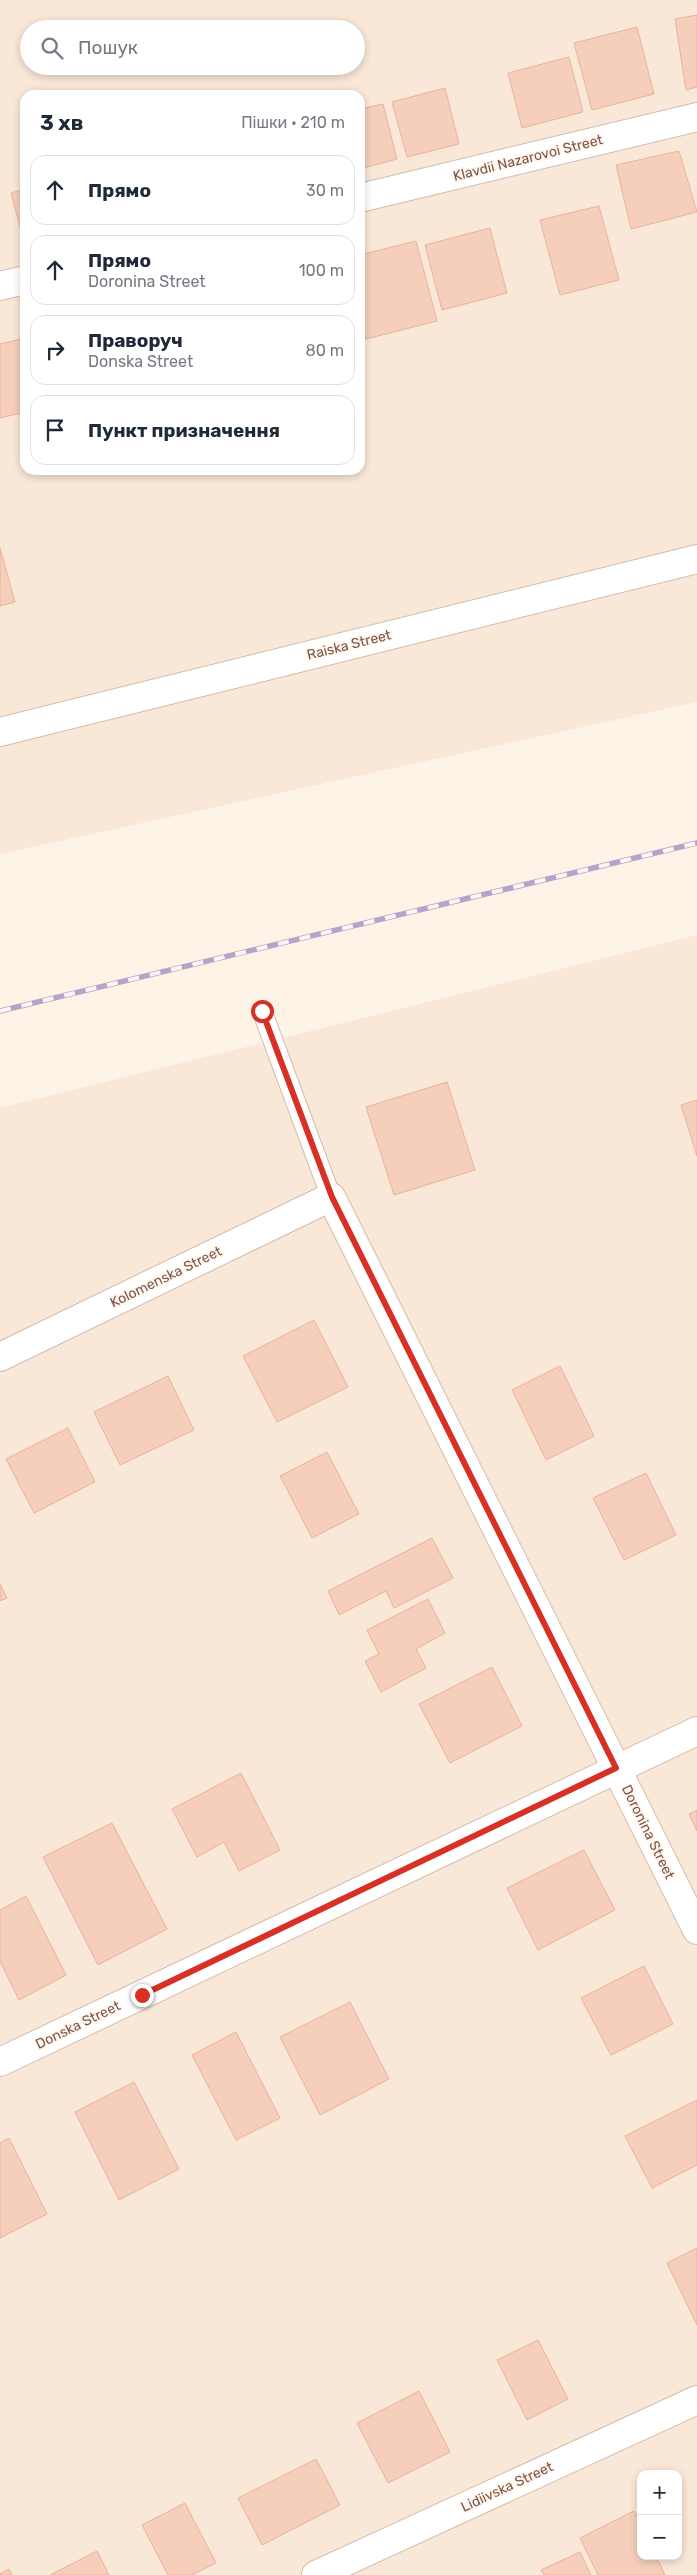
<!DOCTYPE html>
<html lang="uk">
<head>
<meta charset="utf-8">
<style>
  :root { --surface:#fff; --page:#f2f2f3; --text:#1f2937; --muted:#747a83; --line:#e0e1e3 }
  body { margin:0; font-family:Rubik,sans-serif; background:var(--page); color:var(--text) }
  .controls { position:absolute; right:15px; bottom:15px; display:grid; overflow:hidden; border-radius:10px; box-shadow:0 2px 8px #0003 }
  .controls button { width:45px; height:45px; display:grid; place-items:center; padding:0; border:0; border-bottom:1px solid var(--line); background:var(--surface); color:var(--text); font:25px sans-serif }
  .stop { position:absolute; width:15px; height:15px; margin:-11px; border:4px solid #d93025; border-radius:50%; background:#fff }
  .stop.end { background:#d93025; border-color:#fff; box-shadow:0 1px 5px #0008 }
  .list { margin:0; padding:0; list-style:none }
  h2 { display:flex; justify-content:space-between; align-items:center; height:65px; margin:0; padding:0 20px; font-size:21px }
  h2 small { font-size:16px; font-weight:400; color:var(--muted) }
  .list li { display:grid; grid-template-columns:32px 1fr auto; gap:15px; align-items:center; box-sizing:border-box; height:70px; margin:0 10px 10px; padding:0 10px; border:1px solid var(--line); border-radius:15px }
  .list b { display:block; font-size:19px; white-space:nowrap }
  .list p { margin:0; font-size:16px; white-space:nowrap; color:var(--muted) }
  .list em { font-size:16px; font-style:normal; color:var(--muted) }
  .icon { flex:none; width:28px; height:28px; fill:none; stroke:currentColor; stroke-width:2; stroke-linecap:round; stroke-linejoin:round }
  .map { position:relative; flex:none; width:697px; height:2575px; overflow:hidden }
  .search { position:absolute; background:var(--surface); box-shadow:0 2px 8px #0003; left:20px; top:20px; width:345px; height:55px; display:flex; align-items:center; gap:12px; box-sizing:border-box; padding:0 18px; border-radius:28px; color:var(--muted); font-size:19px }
  .panel { position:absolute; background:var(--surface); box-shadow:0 2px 8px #0003; left:20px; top:90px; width:345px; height:385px; border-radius:15px }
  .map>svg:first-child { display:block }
  .residential { fill:#f9e7d7; fill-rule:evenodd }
  .building { fill:#f6cebc; stroke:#ebb29a }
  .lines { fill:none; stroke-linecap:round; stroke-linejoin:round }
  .lane-casing { stroke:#d4bcae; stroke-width:21 }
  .street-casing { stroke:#d4bcae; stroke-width:30 }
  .lane { stroke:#fff; stroke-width:19 }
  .street { stroke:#fff; stroke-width:28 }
  .rail-casing { stroke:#b5a3ca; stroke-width:5.5 }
  .rail { stroke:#fff7ef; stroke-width:4; stroke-dasharray:11; stroke-linecap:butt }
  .route { stroke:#d93025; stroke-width:6 }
  .labels { text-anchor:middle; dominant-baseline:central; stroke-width:4; stroke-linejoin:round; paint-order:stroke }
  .street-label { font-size:14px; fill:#7b5648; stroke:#fff7ef }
</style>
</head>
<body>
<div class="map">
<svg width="697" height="2575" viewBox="0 0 697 2575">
  <rect width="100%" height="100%" fill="#fef3e7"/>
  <g class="residential">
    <path d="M0,0H697V702L0,854ZM29,29H356V66H29ZM25,95H360V470H25Z"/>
    <path d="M697,935V2575H0V1108ZM641,2474H678V2556H641Z"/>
  </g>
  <g class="building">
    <path d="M697,15V87L686,90L675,19Z"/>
    <path d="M637,27L654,94L592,110L574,43Z"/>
    <path d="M569,57L583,112L522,128L508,73Z"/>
    <path d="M445,88L459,144L407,157L392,102Z"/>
    <path d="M383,104L397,159L360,169V109Z"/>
    <path d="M679,151L697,212L631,229L616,165Z"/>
    <path d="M25,189V245L11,193Z"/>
    <path d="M599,206L619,280L560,295L540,220Z"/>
    <path d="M490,228L507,293L442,310L425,245Z"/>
    <path d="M416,241L437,321L366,339L360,316V255Z"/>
    <path d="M25,338V412L0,418V344Z"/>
    <path d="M0,548L15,602L0,606Z"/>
    <path d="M447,1082L475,1170L394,1195L366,1107Z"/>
    <path d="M697,1100V1156L681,1105Z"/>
    <path d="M314,1320L348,1387L277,1422L243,1356Z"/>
    <path d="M560,1366L594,1436L546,1460L512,1390Z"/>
    <path d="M168,1376L194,1430L120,1465L94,1412Z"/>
    <path d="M68,1428L95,1482L34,1513L6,1459Z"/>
    <path d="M327,1452L359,1514L312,1538L280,1476Z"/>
    <path d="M646,1473L676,1535L624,1560L593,1498Z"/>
    <path d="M432,1538L453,1578L394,1608L386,1591L339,1615L328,1591Z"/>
    <path d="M0,1584L7,1598L0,1601Z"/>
    <path d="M428,1599L445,1633L416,1649L426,1668L381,1692L365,1661L379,1654L367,1630Z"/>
    <path d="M492,1667L522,1726L450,1763L419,1704Z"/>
    <path d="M241,1773L280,1850L239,1871L224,1842L197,1857L172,1809Z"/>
    <path d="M697,1810V1831L689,1814Z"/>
    <path d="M112,1823L167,1929L98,1965L43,1857Z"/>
    <path d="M584,1850L615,1910L538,1950L507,1888Z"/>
    <path d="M26,1896L66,1975L19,2000L0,1961V1910Z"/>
    <path d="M644,1966L673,2024L611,2055L581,1998Z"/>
    <path d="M350,2002L389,2079L320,2115L280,2037Z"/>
    <path d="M236,2032L280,2118L236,2140L192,2055Z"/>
    <path d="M134,2082L179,2169L119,2200L75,2112Z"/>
    <path d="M697,2100V2165L652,2188L625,2136Z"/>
    <path d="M9,2138L47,2214L0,2238V2143Z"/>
    <path d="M697,2248V2325L667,2263Z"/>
    <path d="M538,2340L568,2399L527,2420L497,2360Z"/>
    <path d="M419,2391L450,2452L388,2483L357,2423Z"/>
    <path d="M316,2459L340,2505L262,2545L238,2498Z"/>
    <path d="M185,2503L216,2563L192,2575H168L142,2525Z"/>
    <path d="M634,2511L641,2524V2556H656L665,2575H598L580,2538Z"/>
    <path d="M97,2551L109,2575H50Z"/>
    <path d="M580,2552L591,2575H544L541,2570Z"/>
    <path d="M9,2569L12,2575H0V2574Z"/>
  </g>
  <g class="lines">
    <defs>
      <path id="lane" d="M262,1011L331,1197"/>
      <g id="street">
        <path d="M360,198L697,117"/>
        <path d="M0,286L25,280"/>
        <path d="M0,732L697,559"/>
        <path d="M0,1357L331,1197L697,1930"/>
        <path d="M0,2062L697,1731"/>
        <path d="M316,2575L697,2400"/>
      </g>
    </defs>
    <use href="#lane" class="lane-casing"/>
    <use href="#street" class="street-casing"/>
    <use href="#lane" class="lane"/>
    <use href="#street" class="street"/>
    <defs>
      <path id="rail" d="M0,1011L697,843"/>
    </defs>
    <use href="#rail" class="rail-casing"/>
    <use href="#rail" class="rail"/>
  </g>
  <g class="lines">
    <path class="route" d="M142,1995L616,1768L332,1197L262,1011"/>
  </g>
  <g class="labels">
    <g class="street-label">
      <text transform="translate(528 158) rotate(-14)">Klavdii Nazarovoi Street</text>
      <text transform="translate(349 645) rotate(-14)">Raiska Street</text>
      <text transform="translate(166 1277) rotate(-26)">Kolomenska Street</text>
      <text transform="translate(648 1832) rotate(64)">Doronina Street</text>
      <text transform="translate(78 2025) rotate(-26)">Donska Street</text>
      <text transform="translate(507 2487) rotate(-25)">Lidiivska Street</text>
    </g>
  </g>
</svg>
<div class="controls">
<button>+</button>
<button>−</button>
</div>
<div class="stop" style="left:262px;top:1011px"></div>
<div class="stop end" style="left:142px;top:1995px"></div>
<div class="search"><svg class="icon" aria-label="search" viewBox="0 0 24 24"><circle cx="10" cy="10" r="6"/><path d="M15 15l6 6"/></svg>Пошук</div>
<section class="panel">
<h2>3 хв<small>Пішки · 210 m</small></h2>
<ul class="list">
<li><svg class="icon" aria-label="ahead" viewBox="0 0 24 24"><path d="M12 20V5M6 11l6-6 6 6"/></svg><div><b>Прямо</b></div><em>30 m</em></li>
<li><svg class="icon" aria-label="ahead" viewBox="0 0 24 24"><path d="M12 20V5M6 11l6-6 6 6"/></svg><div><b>Прямо</b><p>Doronina Street</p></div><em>100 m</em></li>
<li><svg class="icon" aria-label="right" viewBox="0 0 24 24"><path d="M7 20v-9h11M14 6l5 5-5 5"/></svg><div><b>Праворуч</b><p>Donska Street</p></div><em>80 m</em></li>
<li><svg class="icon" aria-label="arrive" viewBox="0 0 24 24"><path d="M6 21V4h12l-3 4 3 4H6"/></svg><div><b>Пункт призначення</b></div></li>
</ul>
</section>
</div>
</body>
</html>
